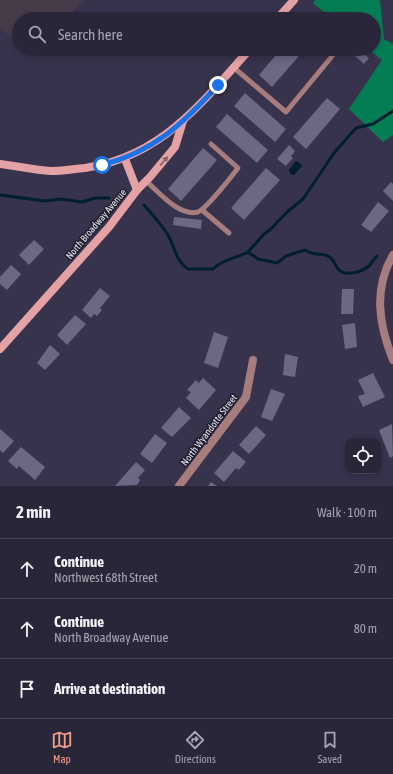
<!DOCTYPE html>
<html lang="en">
<head>
<meta charset="utf-8">
<style>
  :root { --surface:#2a263a; --page:#322e42; --text:#f1f3f6; --muted:#a5a5af; --line:#464354; --accent:#f49e89 }
  body { margin:0; font-family:"Asap Condensed",sans-serif; background:var(--page); color:var(--text) }
  .controls { position:absolute; right:12px; bottom:12px; display:grid; overflow:hidden; border-radius:8px; box-shadow:0 2px 6px #0003 }
  .controls button { width:36px; height:36px; display:grid; place-items:center; padding:0; border:0; border-bottom:1px solid var(--line); background:var(--surface); color:var(--text); font:20px sans-serif }
  .stop { position:absolute; width:12px; height:12px; margin:-9px; border:3px solid #1a73e8; border-radius:50%; background:#fff }
  .stop.end { background:#1a73e8; border-color:#fff; box-shadow:0 1px 4px #0008 }
  .list { margin:0; padding:0; list-style:none }
  h2 { display:flex; justify-content:space-between; align-items:center; height:52px; margin:0; padding:0 16px; font-size:17px }
  h2 small { font-size:13px; font-weight:400; color:var(--muted) }
  .list li { display:grid; grid-template-columns:26px 1fr auto; gap:12px; align-items:center; box-sizing:border-box; height:60px; padding:0 16px; border-top:1px solid var(--line) }
  .list b { display:block; font-size:15px; white-space:nowrap }
  .list p { margin:0; font-size:13px; white-space:nowrap; color:var(--muted) }
  .list em { font-size:13px; font-style:normal; color:var(--muted) }
  .icon { flex:none; width:22px; height:22px; fill:none; stroke:currentColor; stroke-width:2; stroke-linecap:round; stroke-linejoin:round }
  .map { position:relative; flex:none; width:393px; height:486px; overflow:hidden }
  .search { position:absolute; background:var(--surface); box-shadow:0 2px 6px #0003; left:12px; right:12px; top:12px; height:44px; display:flex; align-items:center; gap:10px; box-sizing:border-box; padding:0 14px; border-radius:22px; color:var(--muted); font-size:15px }
  .sheet { height:232px; background:var(--surface) }
  nav { display:flex; justify-content:space-around; align-items:center; box-sizing:border-box; height:56px; border-top:1px solid var(--line); background:var(--surface); font-size:11px; color:var(--muted) }
  nav a { display:grid; justify-items:center; gap:2px }
  nav .on { color:var(--accent) }
  .map>svg:first-child { display:block }
  .medical { fill:#473b4a }
  .forest { fill:#037e54 }
  .water { fill:#001f2d }
  .lines { fill:none; stroke-linecap:round; stroke-linejoin:round }
  .stream { stroke:#001f2d; stroke-width:3 }
  .building { fill:#6c6783 }
  .lane { stroke:#a67c7d; stroke-width:5 }
  .street { stroke:#a67c7d; stroke-width:8 }
  .secondary { stroke:#e4a2a4; stroke-width:8 }
  .oneway { fill:#826066 }
  .route { stroke:#1a73e8; stroke-width:5 }
  .labels { text-anchor:middle; dominant-baseline:central; stroke-width:3; stroke-linejoin:round; paint-order:stroke }
  .street-label { font-size:10px; fill:#e9e7f7; stroke:#1f1d29 }
</style>
</head>
<body>
<div class="map">
<svg width="393" height="486" viewBox="0 0 393 486">
  <rect width="100%" height="100%" fill="#38334d"/>
  <g class="medical">
    <path d="M0,0H83L66,19H19V45L0,27Z"/>
    <path d="M24,49H40L33,57Z"/>
  </g>
  <path class="forest" d="M315,0H380L384,39L393,44V135L383,142L349,109L382,60L368,49H374V19H332L313,3Z"/>
  <path class="water" d="M296,161L301,164L302,166L294,175L290,174L289,170Z"/>
  <g class="lines">
    <g class="stream">
      <path d="M0,195L45,201L61,199L82,202L95,198H109"/>
      <path d="M144,205C153,215 161,224 168,235C175,247 175,260 188,269H213C219,261 239,257 248,252L258,259L277,263L286,256L305,250C313,256 321,253 328,256C334,259 335,265 338,269C345,277 362,272 369,266C372,263 373,259 377,256"/>
      <path d="M248,252L264,234L271,229L286,213L303,199L334,153L356,128L373,124L393,111"/>
    </g>
  </g>
  <g class="building">
    <path d="M281,49H305L272,87L259,75Z"/>
    <path d="M347,49H358L369,58L364,64Z"/>
    <path d="M245,93L286,129L275,142L234,106Z"/>
    <path d="M327,98L340,109L306,149L293,137Z"/>
    <path d="M227,114L268,150L257,163L216,127Z"/>
    <path d="M289,145L295,151L291,156L293,158L286,166L277,159Z"/>
    <path d="M203,148L217,160L181,201L168,189Z"/>
    <path d="M266,168L280,180L244,220L231,208Z"/>
    <path d="M391,182L393,184V201L383,191Z"/>
    <path d="M378,202L389,211L371,232L361,225Z"/>
    <path d="M174,217L202,220L201,229L173,225Z"/>
    <path d="M34,240L44,249L29,265L19,255Z"/>
    <path d="M11,265L21,274L7,290L0,284V277Z"/>
    <path d="M100,288L110,296L100,308L102,310L97,316L94,314L91,318L82,310Z"/>
    <path d="M342,289H354L353,314H341Z"/>
    <path d="M75,315L86,324L67,345L57,335Z"/>
    <path d="M355,323L357,347L345,349L342,325Z"/>
    <path d="M214,332L228,337L218,368L204,363Z"/>
    <path d="M50,345L60,354L45,370L37,363Z"/>
    <path d="M285,354L298,357L295,377L283,375Z"/>
    <path d="M373,373L385,397L363,407L358,396L365,394L358,380Z"/>
    <path d="M203,378L216,390L199,410L186,398L191,392L187,390L196,380L199,383Z"/>
    <path d="M271,389L285,394L272,421L261,417Z"/>
    <path d="M179,407L191,418L172,437L161,428Z"/>
    <path d="M392,424L393,456L390,458L379,430Z"/>
    <path d="M256,426L266,435L249,454L239,445Z"/>
    <path d="M0,429L14,441L3,453L0,450Z"/>
    <path d="M155,434L167,443L152,463L140,454Z"/>
    <path d="M21,447L45,467L35,480L19,466L17,469L8,461Z"/>
    <path d="M233,451L246,462L239,470L236,468L224,482L214,473Z"/>
    <path d="M136,462L145,470L138,478L140,480L137,485L115,486Z"/>
    <path d="M211,482L217,486H208Z"/>
  </g>
  <g class="lines">
    <g class="lane">
      <path d="M233,67L286,112L338,49"/>
      <path d="M146,181C159,192 179,217 198,212C206,209 232,176 238,168L211,144"/>
      <path d="M202,210L229,233"/>
    </g>
    <g class="street">
      <path d="M393,255C373,289 379,325 393,360"/>
      <path d="M179,486L246,397L253,360"/>
    </g>
    <g class="secondary">
      <path d="M277,19L294,0"/>
      <path d="M125,159L137,190"/>
      <path d="M0,164C17,166 34,170 51,171C59,171 68,170 75,169C157,162 199,106 250,49"/>
      <path d="M0,349L109,227L137,190L150,177L175,147L183,121"/>
    </g>
  </g>
  <defs><path id="oneway-solid" d="M-6-.8H1V-3.2L6.5 0L1 3.2V.8H-6Z"/></defs>
  <use class="oneway" href="#oneway-solid" transform="translate(164 161) rotate(-50)"/>
  <g class="lines">
    <path class="route" d="M102,165C153,152 183,124 218,85"/>
  </g>
  <g class="labels">
    <g class="street-label">
      <text transform="translate(96 224) rotate(-50)">North Broadway Avenue</text>
      <text transform="translate(209 430) rotate(-53)">North Wyandotte Street</text>
    </g>
  </g>
</svg>
<div class="controls">
<button><svg class="icon" aria-label="locate" viewBox="0 0 24 24"><circle cx="12" cy="12" r="6"/><path d="M12 2v4M12 18v4M2 12h4M18 12h4"/></svg></button>
</div>
<div class="stop" style="left:102px;top:165px"></div>
<div class="stop end" style="left:218px;top:85px"></div>
<div class="search"><svg class="icon" aria-label="search" viewBox="0 0 24 24"><circle cx="10" cy="10" r="6"/><path d="M15 15l6 6"/></svg>Search here</div>
</div>
<section class="sheet">
<h2>2 min<small>Walk · 100 m</small></h2>
<ul class="list">
<li><svg class="icon" aria-label="ahead" viewBox="0 0 24 24"><path d="M12 20V5M6 11l6-6 6 6"/></svg><div><b>Continue</b><p>Northwest 68th Street</p></div><em>20 m</em></li>
<li><svg class="icon" aria-label="ahead" viewBox="0 0 24 24"><path d="M12 20V5M6 11l6-6 6 6"/></svg><div><b>Continue</b><p>North Broadway Avenue</p></div><em>80 m</em></li>
<li><svg class="icon" aria-label="arrive" viewBox="0 0 24 24"><path d="M6 21V4h12l-3 4 3 4H6"/></svg><div><b>Arrive at destination</b></div></li>
</ul>
</section>
<nav>
<a class="on"><svg class="icon" aria-label="map" viewBox="0 0 24 24"><path d="M3 6l6-2 6 2 6-2v14l-6 2-6-2-6 2zM9 4v14M15 6v14"/></svg>Map</a>
<a><svg class="icon" aria-label="directions" viewBox="0 0 24 24"><path d="M12 3l9 9-9 9-9-9zM9 14v-3h6M13 9l2 2-2 2"/></svg>Directions</a>
<a><svg class="icon" aria-label="saved" viewBox="0 0 24 24"><path d="M7 4h10v16l-5-4-5 4z"/></svg>Saved</a>
</nav>
</body>
</html>
